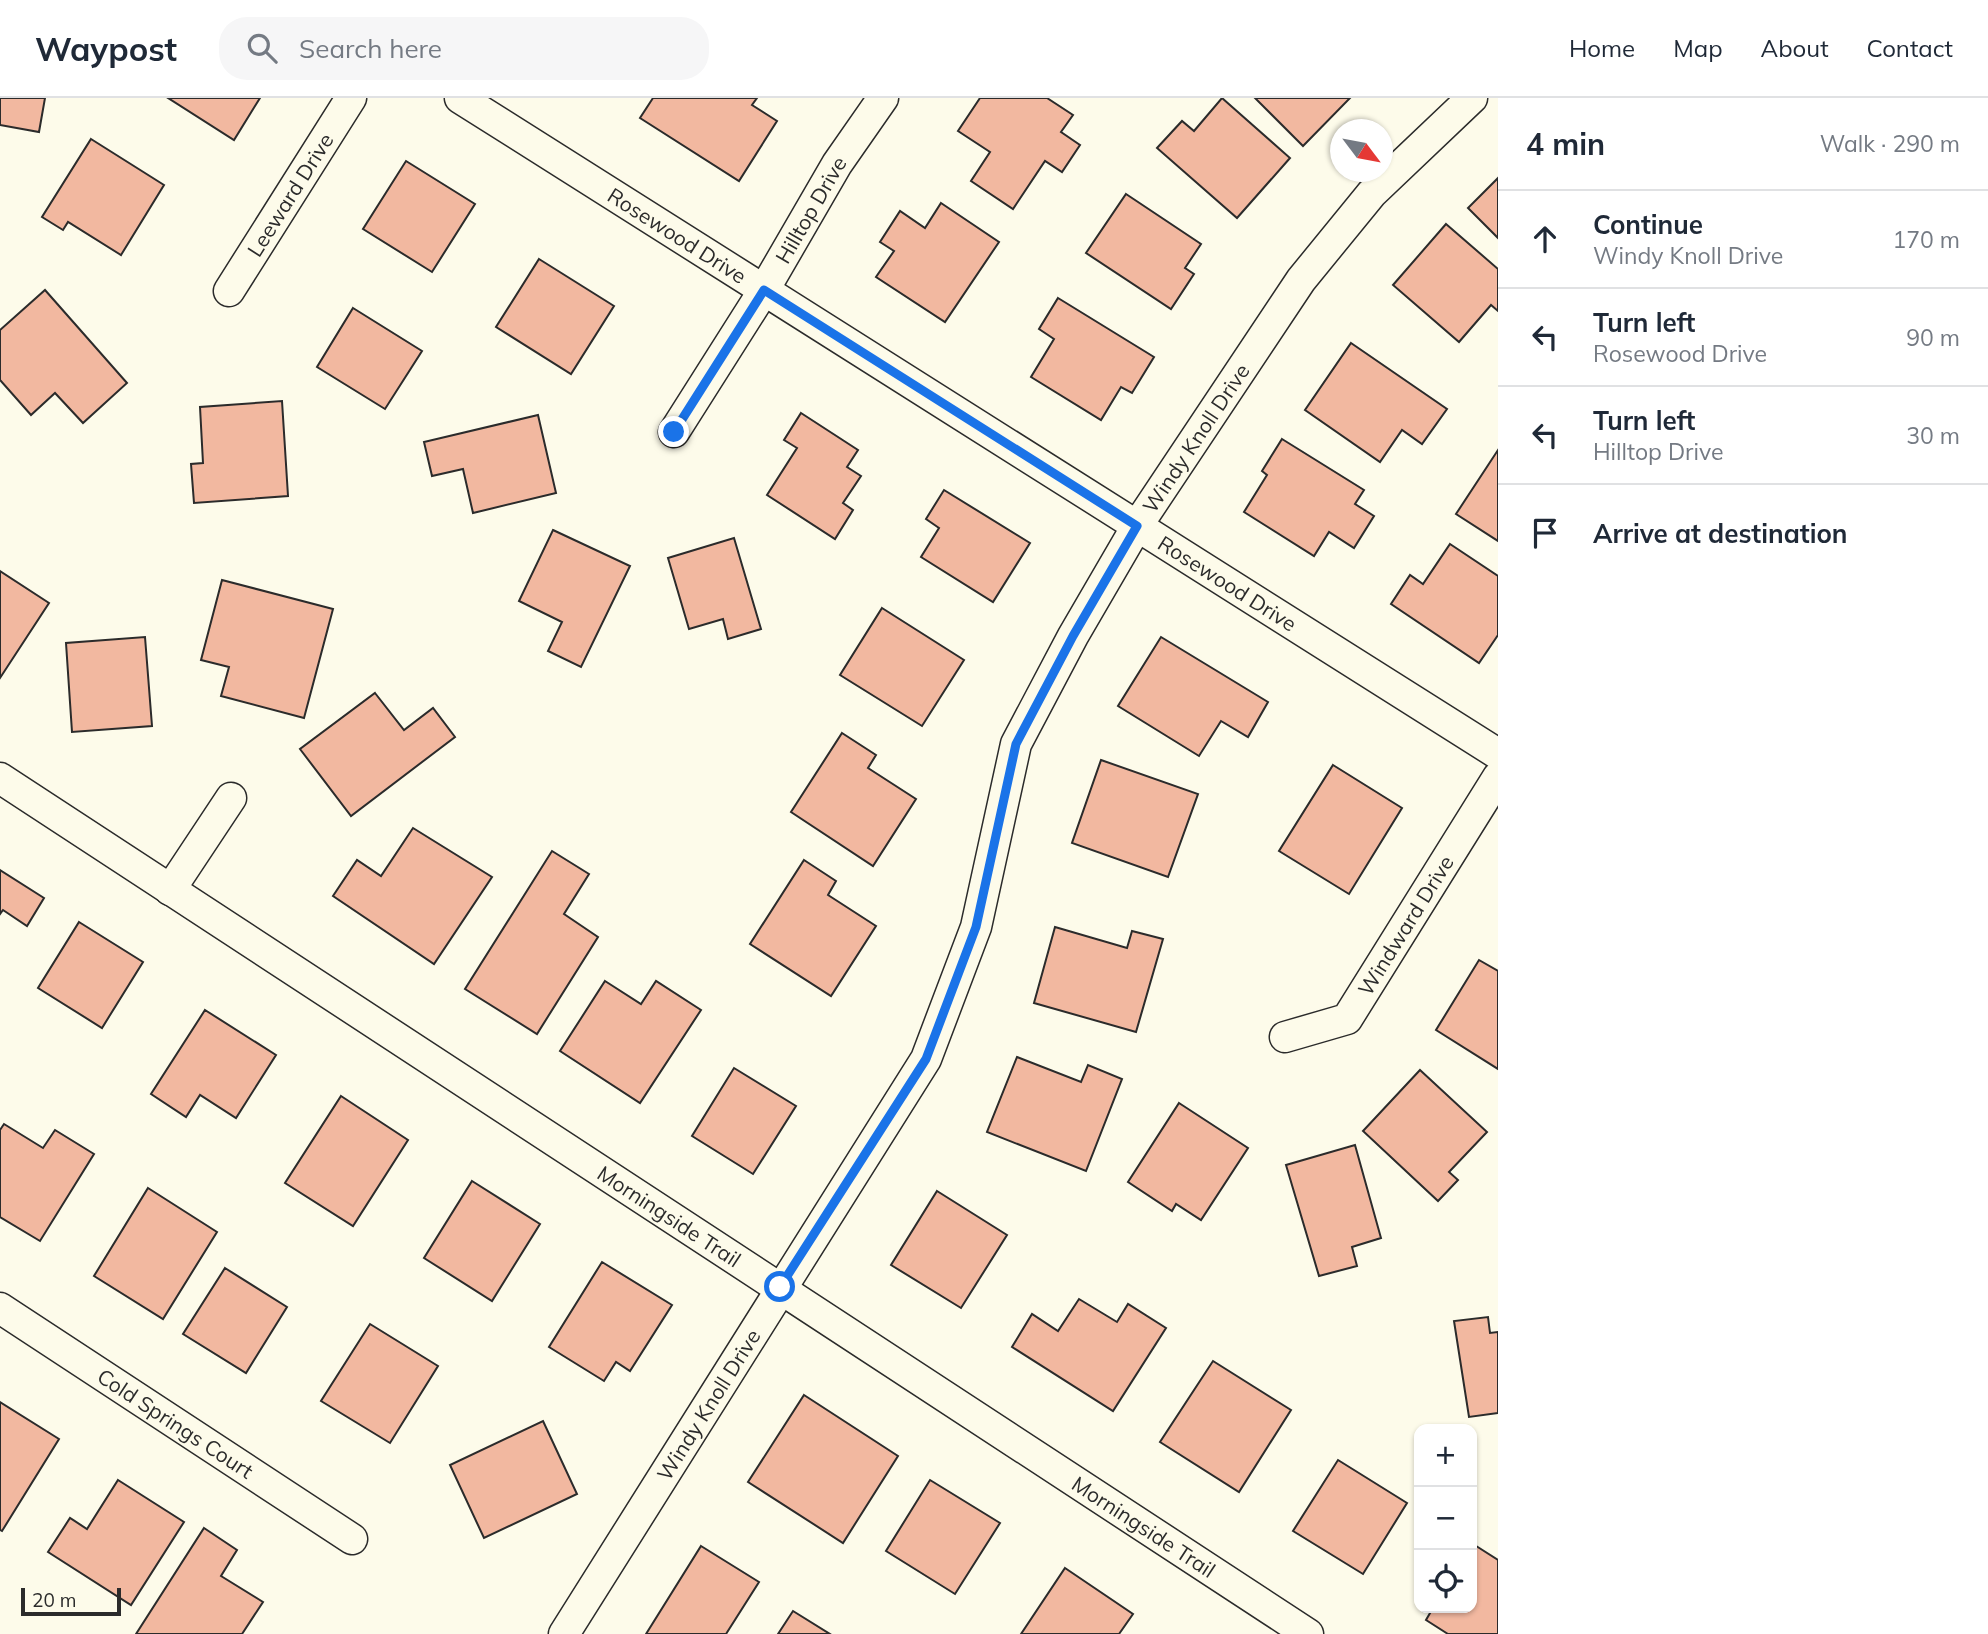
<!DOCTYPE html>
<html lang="en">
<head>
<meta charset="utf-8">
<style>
  :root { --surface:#fff; --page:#f6f6f7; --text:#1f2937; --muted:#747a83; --line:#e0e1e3 }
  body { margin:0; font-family:Mulish,sans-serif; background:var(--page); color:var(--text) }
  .controls { position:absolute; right:21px; bottom:21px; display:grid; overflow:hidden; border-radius:14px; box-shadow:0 2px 5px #0004 }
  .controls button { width:63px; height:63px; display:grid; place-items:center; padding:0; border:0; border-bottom:2px solid var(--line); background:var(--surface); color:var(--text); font:35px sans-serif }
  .compass { position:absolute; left:1330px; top:21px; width:63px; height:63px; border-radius:50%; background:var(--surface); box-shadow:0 2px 5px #0004; rotate:122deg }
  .scale { position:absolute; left:21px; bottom:18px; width:100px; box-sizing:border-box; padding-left:7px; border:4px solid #2b2b2b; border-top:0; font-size:19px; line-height:24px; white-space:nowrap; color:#2b2b2b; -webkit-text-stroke:5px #fdfbea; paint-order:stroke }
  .stop { position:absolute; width:21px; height:21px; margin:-16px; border:5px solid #1a73e8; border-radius:50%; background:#fff }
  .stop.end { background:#1a73e8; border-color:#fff; box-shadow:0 2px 7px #0008 }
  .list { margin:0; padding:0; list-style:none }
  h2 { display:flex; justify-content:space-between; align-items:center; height:91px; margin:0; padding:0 28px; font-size:30px }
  h2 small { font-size:23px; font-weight:400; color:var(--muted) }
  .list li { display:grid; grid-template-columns:46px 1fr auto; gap:21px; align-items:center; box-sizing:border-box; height:98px; padding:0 28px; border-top:2px solid var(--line) }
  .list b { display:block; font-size:26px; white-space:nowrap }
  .list p { margin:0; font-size:23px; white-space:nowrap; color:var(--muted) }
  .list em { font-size:23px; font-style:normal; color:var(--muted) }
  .icon { flex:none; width:38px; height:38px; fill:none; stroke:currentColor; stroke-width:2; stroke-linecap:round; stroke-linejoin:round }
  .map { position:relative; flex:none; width:1498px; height:1536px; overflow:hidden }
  header { display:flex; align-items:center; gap:42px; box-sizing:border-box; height:98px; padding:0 35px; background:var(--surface); border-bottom:2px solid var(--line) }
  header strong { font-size:33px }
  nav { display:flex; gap:38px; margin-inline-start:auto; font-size:24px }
  .search { width:490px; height:63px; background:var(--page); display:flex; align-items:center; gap:18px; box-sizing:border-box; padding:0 24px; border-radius:28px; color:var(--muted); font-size:26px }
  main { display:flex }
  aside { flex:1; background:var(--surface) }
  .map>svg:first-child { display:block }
  .building { fill:#f2b8a0; stroke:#2b2b2b; stroke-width:2 }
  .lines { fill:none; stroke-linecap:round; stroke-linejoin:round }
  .street-casing { stroke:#2b2b2b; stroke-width:33 }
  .street { stroke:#fdfbea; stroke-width:30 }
  .route { stroke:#1a73e8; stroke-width:9 }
  .labels { text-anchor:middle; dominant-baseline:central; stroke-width:5; stroke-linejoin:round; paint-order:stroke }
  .street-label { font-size:21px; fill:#2b2b2b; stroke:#fdfbea }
</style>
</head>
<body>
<header>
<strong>Waypost</strong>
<div class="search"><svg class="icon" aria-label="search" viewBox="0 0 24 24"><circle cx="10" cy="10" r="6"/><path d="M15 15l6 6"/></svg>Search here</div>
<nav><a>Home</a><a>Map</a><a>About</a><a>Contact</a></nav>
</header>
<main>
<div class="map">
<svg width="1498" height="1536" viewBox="0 0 1498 1536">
  <rect width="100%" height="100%" fill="#fdfbea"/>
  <g class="building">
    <path d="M0,0H45L39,34L0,27Z"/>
    <path d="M168,0H260L234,42Z"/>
    <path d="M653,0H757L752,7L777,23L739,83L640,20Z"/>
    <path d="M980,0H1047L1073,17L1061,34L1080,47L1062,74L1045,63L1013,111L971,83L990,54L958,33Z"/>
    <path d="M1222,0L1290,60L1237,120L1157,50L1182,23L1194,33Z"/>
    <path d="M1255,0H1350L1303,48Z"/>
    <path d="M91,41L164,87L121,157L68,124L63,132L42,119Z"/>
    <path d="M406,63L475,106L432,174L363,131Z"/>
    <path d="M1498,80V140L1468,110Z"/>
    <path d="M1126,96L1201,146L1185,170L1194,176L1171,211L1086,155Z"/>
    <path d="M941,105L999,144L945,224L876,179L894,153L880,144L900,113L925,130Z"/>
    <path d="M1446,126L1498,171V213L1491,207L1459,244L1393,187Z"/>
    <path d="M539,161L614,208L571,276L496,229Z"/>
    <path d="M45,192L127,285L83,325L55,295L31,317L0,282V232Z"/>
    <path d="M1058,200L1154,259L1132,295L1121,289L1101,322L1031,279L1054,241L1039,231Z"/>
    <path d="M353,210L422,253L385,311L317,269Z"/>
    <path d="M1351,245L1447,311L1422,346L1402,332L1380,364L1305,312Z"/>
    <path d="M282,303L288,398L194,405L191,366L203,365L200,309Z"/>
    <path d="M801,315L858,352L847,369L861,378L843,405L853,412L835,441L767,397L797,350L784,342Z"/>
    <path d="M538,317L556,395L473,415L463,371L432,378L424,344Z"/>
    <path d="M1282,341L1364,392L1355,406L1374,418L1354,450L1329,434L1314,458L1244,414L1267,377L1262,373Z"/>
    <path d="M1498,352V443L1456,416Z"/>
    <path d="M944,392L1030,445L993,504L921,459L939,430L926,421Z"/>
    <path d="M553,432L630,468L581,569L548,553L562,524L519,503Z"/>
    <path d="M734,440L761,531L728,541L723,521L689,531L668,460Z"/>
    <path d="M1450,446L1498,478V537L1479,565L1391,506L1410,477L1423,486Z"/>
    <path d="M0,473L49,505L0,580Z"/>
    <path d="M222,482L333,511L304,620L221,598L229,569L201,562Z"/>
    <path d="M882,510L964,562L922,628L840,577Z"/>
    <path d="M145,539L152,628L72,634L66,545Z"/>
    <path d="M1161,539L1268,604L1248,639L1221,623L1199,658L1118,608Z"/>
    <path d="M375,595L404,632L433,610L455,639L351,718L300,651Z"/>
    <path d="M842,635L876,657L868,670L916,701L873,768L791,714Z"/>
    <path d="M1101,662L1198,696L1168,779L1072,745Z"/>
    <path d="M1333,667L1402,710L1349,796L1279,753Z"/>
    <path d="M413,730L492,779L434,866L333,798L357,762L381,778Z"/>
    <path d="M552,753L589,776L564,816L598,839L537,936L465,891Z"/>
    <path d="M804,762L836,783L828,797L876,828L831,898L750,846Z"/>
    <path d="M0,772L44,800L27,828L3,812L0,816Z"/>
    <path d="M79,824L143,864L102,930L38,890Z"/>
    <path d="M1055,829L1127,850L1132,833L1163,841L1136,934L1034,905Z"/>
    <path d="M1479,862L1498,873V971L1436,932Z"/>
    <path d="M605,883L641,906L656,883L701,912L640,1005L560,953Z"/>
    <path d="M205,912L276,957L236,1020L200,997L186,1019L151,996Z"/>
    <path d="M1017,959L1081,984L1088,967L1122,981L1086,1073L987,1034Z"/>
    <path d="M734,970L796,1008L753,1076L692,1038Z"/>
    <path d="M1420,972L1487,1034L1449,1074L1458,1082L1438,1103L1363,1033Z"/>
    <path d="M341,998L408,1042L353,1128L285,1085Z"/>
    <path d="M1179,1005L1248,1050L1201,1122L1176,1106L1172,1113L1128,1084Z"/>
    <path d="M4,1026L43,1050L55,1032L94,1056L40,1143L0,1119V1032Z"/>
    <path d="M1355,1047L1381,1140L1352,1149L1357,1168L1319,1178L1286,1067Z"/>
    <path d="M472,1083L540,1126L492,1203L424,1160Z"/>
    <path d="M148,1090L217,1134L163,1221L94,1178Z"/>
    <path d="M937,1093L1007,1137L961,1210L891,1167Z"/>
    <path d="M602,1164L672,1207L630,1273L616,1264L604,1283L549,1249Z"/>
    <path d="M225,1170L287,1209L246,1275L183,1236Z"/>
    <path d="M1079,1201L1117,1224L1128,1206L1166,1230L1113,1313L1012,1249L1032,1216L1058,1233Z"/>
    <path d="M1488,1219L1490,1235L1498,1234V1315L1469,1319L1454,1223Z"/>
    <path d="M370,1226L438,1268L390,1345L321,1303Z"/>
    <path d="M1213,1263L1291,1312L1239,1394L1160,1344Z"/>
    <path d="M804,1297L898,1358L843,1445L748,1384Z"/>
    <path d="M0,1304L59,1341L2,1433L0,1432Z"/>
    <path d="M543,1323L577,1396L484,1440L450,1367Z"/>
    <path d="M1338,1362L1407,1405L1363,1476L1293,1433Z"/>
    <path d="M118,1382L184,1424L131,1507L48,1454L70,1420L87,1431Z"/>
    <path d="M930,1382L1000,1425L955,1496L886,1453Z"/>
    <path d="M204,1430L237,1452L221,1478L263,1504L242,1536H136Z"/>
    <path d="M1473,1446L1498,1462V1536H1448L1426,1522L1433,1510H1472Z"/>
    <path d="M701,1448L759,1484L726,1536H646Z"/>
    <path d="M1065,1470L1133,1516L1119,1536H1021Z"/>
    <path d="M793,1513L830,1536H778Z"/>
  </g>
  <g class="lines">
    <defs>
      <g id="street">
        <path id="s1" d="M460,0L1498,656"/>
        <path id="s2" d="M229,193L351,0"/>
        <path id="s3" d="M674,334L764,192L837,66L883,0"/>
        <path id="s4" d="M0,680L1308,1536"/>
        <path d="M170,792L231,700"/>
        <path id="s5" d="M1285,939L1347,921L1498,679"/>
        <path id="s6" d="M0,1210L352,1441"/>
        <path id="s7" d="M564,1536L926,961L976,829L1016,646L1073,538L1137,428L1301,182L1372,95L1472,0"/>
      </g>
    </defs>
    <use href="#street" class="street-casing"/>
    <use href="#street" class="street"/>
  </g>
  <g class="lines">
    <path class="route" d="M674,334L764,192L1137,428L1073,538L1016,646L976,829L926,961L780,1189"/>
  </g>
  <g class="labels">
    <g class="street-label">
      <text stroke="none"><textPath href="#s2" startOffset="114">Leeward Drive</textPath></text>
      <text stroke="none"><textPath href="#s3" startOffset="261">Hilltop Drive</textPath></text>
      <text stroke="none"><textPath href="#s1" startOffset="257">Rosewood Drive</textPath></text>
      <text stroke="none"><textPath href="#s7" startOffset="1363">Windy Knoll Drive</textPath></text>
      <text stroke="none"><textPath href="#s1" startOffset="908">Rosewood Drive</textPath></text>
      <text stroke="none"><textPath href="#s5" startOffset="175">Windward Drive</textPath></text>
      <text stroke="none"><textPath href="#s4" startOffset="800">Morningside Trail</textPath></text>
      <text stroke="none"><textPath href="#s7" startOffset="271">Windy Knoll Drive</textPath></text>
      <text stroke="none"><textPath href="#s6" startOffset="210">Cold Springs Court</textPath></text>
      <text stroke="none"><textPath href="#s4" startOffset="1367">Morningside Trail</textPath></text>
    </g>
  </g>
</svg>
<div class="controls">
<button>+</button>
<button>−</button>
<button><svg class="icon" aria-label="locate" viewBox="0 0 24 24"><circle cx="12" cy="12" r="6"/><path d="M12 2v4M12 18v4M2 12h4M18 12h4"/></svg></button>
</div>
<svg class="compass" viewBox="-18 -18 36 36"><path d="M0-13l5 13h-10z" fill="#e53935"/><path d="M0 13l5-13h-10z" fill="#747a83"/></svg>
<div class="scale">20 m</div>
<div class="stop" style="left:780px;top:1189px"></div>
<div class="stop end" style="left:674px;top:334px"></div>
</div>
<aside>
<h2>4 min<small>Walk · 290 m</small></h2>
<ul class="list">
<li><svg class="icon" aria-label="ahead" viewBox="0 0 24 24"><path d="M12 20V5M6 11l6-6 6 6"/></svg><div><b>Continue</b><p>Windy Knoll Drive</p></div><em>170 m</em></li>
<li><svg class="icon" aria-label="left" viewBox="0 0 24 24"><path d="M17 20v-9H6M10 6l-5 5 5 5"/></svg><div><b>Turn left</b><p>Rosewood Drive</p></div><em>90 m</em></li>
<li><svg class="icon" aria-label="left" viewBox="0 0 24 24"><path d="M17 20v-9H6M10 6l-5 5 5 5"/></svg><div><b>Turn left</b><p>Hilltop Drive</p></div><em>30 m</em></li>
<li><svg class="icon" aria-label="arrive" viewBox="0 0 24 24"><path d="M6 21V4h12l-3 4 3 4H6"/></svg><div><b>Arrive at destination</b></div></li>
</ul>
</aside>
</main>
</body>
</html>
